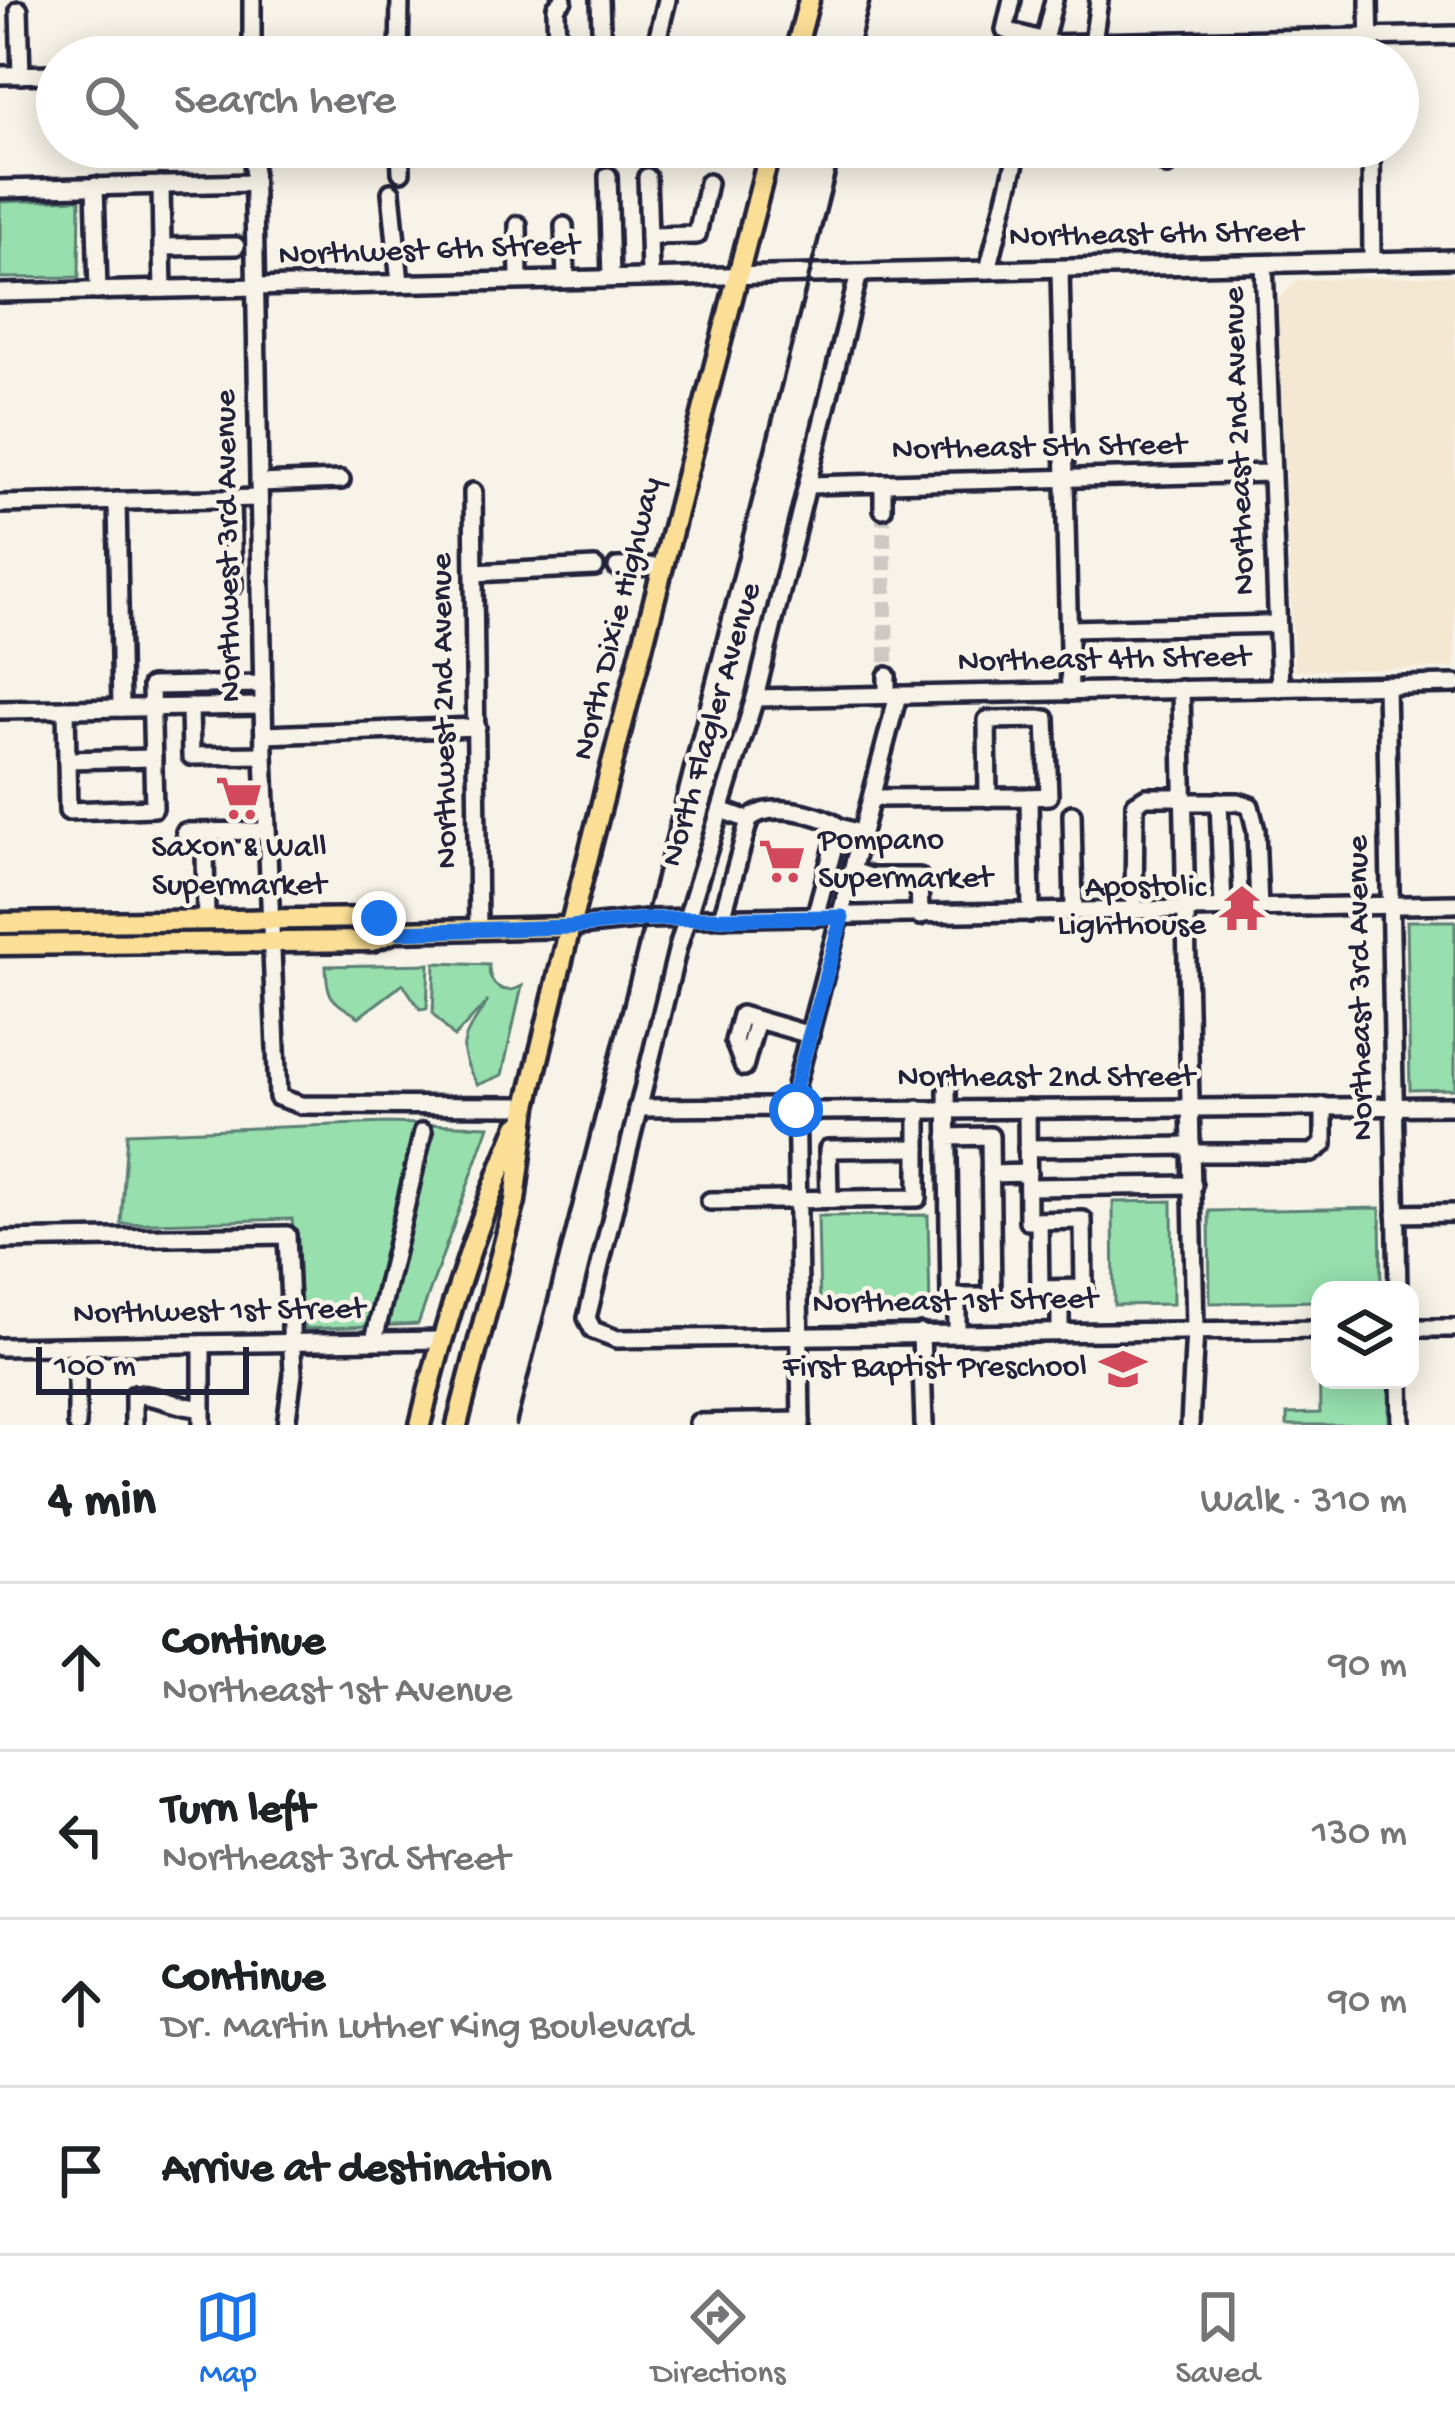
<!DOCTYPE html>
<html lang="en">
<head>
<meta charset="utf-8">
<style>
  :root { --surface:#fff; --page:#f6f6f6; --text:#202124; --muted:#757577; --line:#e0e0e0; --accent:#1a73e8 }
  body { margin:0; font-family:"Gochi Hand",sans-serif; background:var(--page); color:var(--text) }
  .controls { position:absolute; right:36px; bottom:36px; display:grid; overflow:hidden; border-radius:24px; box-shadow:0 6px 30px #0003 }
  .controls button { width:108px; height:108px; display:grid; place-items:center; padding:0; border:0; border-bottom:3px solid var(--line); background:var(--surface); color:var(--text); font:60px sans-serif }
  .scale { position:absolute; left:36px; bottom:30px; width:213px; box-sizing:border-box; padding-left:12px; border:6px solid #22223b; border-top:0; font-size:33px; line-height:42px; white-space:nowrap; color:#22223b; -webkit-text-stroke:9px #f7f3e8; paint-order:stroke }
  .stop { position:absolute; width:36px; height:36px; margin:-27px; border:9px solid #1a73e8; border-radius:50%; background:#fff }
  .stop.end { background:#1a73e8; border-color:#fff; box-shadow:0 3px 12px #0008 }
  .list { margin:0; padding:0; list-style:none }
  h2 { display:flex; justify-content:space-between; align-items:center; height:156px; margin:0; padding:0 48px; font-size:51px }
  h2 small { font-size:39px; font-weight:400; color:var(--muted) }
  .list li { display:grid; grid-template-columns:78px 1fr auto; gap:36px; align-items:center; box-sizing:border-box; height:168px; padding:0 48px; border-top:3px solid var(--line) }
  .list b { display:block; font-size:45px; white-space:nowrap }
  .list p { margin:0; font-size:39px; white-space:nowrap; color:var(--muted) }
  .list em { font-size:39px; font-style:normal; color:var(--muted) }
  .icon { flex:none; width:66px; height:66px; fill:none; stroke:currentColor; stroke-width:2; stroke-linecap:round; stroke-linejoin:round }
  .map { position:relative; flex:none; width:1455px; height:1425px; overflow:hidden }
  .search { position:absolute; background:var(--surface); box-shadow:0 6px 30px #0003; left:36px; right:36px; top:36px; height:132px; display:flex; align-items:center; gap:30px; box-sizing:border-box; padding:0 42px; border-radius:66px; color:var(--muted); font-size:45px }
  .sheet { height:828px; background:var(--surface) }
  nav { display:flex; justify-content:space-around; align-items:center; box-sizing:border-box; height:168px; border-top:3px solid var(--line); background:var(--surface); font-size:33px; color:var(--muted) }
  nav a { display:grid; justify-items:center; gap:6px }
  nav .on { color:var(--accent) }
  .map>svg:first-child { display:block }
  .built { fill:#f5e8d3 }
  .green { fill:#97dfad; stroke:#5c8074; stroke-width:3 }
  .lines { fill:none; stroke-linecap:round; stroke-linejoin:round }
  .minor-tunnel { stroke:#ccc9c5; stroke-width:15; stroke-dasharray:15 8; stroke-linecap:butt }
  .minor-casing { stroke:#22223b; stroke-width:24 }
  .major-casing { stroke:#22223b; stroke-width:27 }
  .minor { stroke:#f7f3e8; stroke-width:15 }
  .major { stroke:#fbdf96; stroke-width:18 }
  .rail { stroke:#22223b; stroke-width:4.5 }
  .route { stroke:#1a73e8; stroke-width:15 }
  .labels { text-anchor:middle; dominant-baseline:central; stroke-width:9; stroke-linejoin:round; paint-order:stroke }
  .street-label { font-size:33px; fill:#22223b; stroke:#f7f3e8 }
  .poi-label { font-size:33px; fill:#22223b; stroke:#f7f3e8; text-anchor:end }
</style>
</head>
<body>
<div class="map">
<svg width="1455" height="1425" viewBox="0 0 1455 1425">
  <rect width="100%" height="100%" fill="#f7f3e8"/>
  <filter id="ink" filterUnits="userSpaceOnUse"><feTurbulence type="fractalNoise" baseFrequency=".00833" numOctaves="2"/><feDisplacementMap in="SourceGraphic" scale="24" xChannelSelector="R" yChannelSelector="G"/><feConvolveMatrix kernelMatrix="1 2 1 2 8 2 1 2 1" color-interpolation-filters="sRGB"/></filter>
  <g filter="url(#ink)">
    <path class="built" d="M1455,275V668L1294,671L1277,300L1297,280Z"/>
    <g class="green">
      <path d="M80,199L79,277L0,278V202Z"/>
      <path d="M1407,921H1455V1089L1410,1090Z"/>
      <path d="M435,963L489,965C488,986 504,996 522,986L502,1075L478,1085C452,1044 465,1037 488,1001L454,1037L433,1014Z"/>
      <path d="M429,964L427,1008L420,1009L403,984L359,1017C331,1000 327,999 326,966Z"/>
      <path d="M387,1123L489,1126L418,1324L304,1329L292,1219L121,1224L127,1133Z"/>
      <path d="M1172,1201L1173,1304L1114,1305L1113,1202Z"/>
      <path d="M1380,1208L1381,1290H1320V1301L1210,1303L1209,1211Z"/>
      <path d="M928,1215L930,1308L820,1309L818,1216Z"/>
      <path d="M1319,1353L1320,1380H1389V1425H1287V1414L1320,1413Z"/>
    </g>
    <g class="lines">
      <path class="minor-tunnel" d="M883,509L887,676"/>
      <defs>
        <g id="minor">
          <path d="M600,0L602,57"/>
          <path d="M1012,0L1005,30L1044,41"/>
          <path d="M1369,0L1370,57"/>
          <path d="M19,10L21,75"/>
          <path d="M1093,43L1099,0"/>
          <path d="M1043,44L1455,35"/>
          <path d="M252,57V0"/>
          <path d="M399,57L400,0"/>
          <path d="M495,57L526,56"/>
          <path d="M557,57L556,7L563,0"/>
          <path d="M653,57L667,0"/>
          <path d="M1040,57L1054,0"/>
          <path d="M0,75L57,74"/>
          <path d="M253,147L264,755L278,1097L301,1105L527,1106"/>
          <path d="M400,147L401,172"/>
          <path d="M567,147L582,153L717,147"/>
          <path d="M1167,147V165"/>
          <path d="M1371,147L1372,261"/>
          <path d="M608,176L611,277"/>
          <path d="M647,177L649,236"/>
          <path d="M161,185L162,247"/>
          <path d="M95,186L98,291"/>
          <path d="M0,189L253,183"/>
          <path d="M391,192L400,283"/>
          <path d="M518,225L519,280"/>
          <path d="M564,226L566,278"/>
          <path d="M1264,264L1280,688"/>
          <path d="M988,270L1019,147"/>
          <path d="M1060,270L1070,692"/>
          <path d="M859,273L755,698L678,947L587,1318L593,1330L617,1339L1320,1329"/>
          <path d="M650,276L649,236L697,235L708,183"/>
          <path d="M163,289L162,247L236,246"/>
          <path d="M0,293L1455,259"/>
          <path d="M259,483L341,480"/>
          <path d="M883,483V509"/>
          <path d="M809,485L1271,473"/>
          <path d="M473,492L478,930"/>
          <path d="M231,499L233,586"/>
          <path d="M117,501L121,708"/>
          <path d="M0,504L259,498"/>
          <path d="M617,567L664,566"/>
          <path d="M474,573L595,567"/>
          <path d="M1069,629L1277,624"/>
          <path d="M887,676V695"/>
          <path d="M1386,685L1398,1290"/>
          <path d="M1181,689L1195,1329L1190,1425"/>
          <path d="M755,698L1455,684"/>
          <path d="M190,707L191,756L264,755"/>
          <path d="M66,709L68,811L154,808L151,686L263,684"/>
          <path d="M0,710L263,706"/>
          <path d="M264,735L477,727"/>
          <path d="M67,760L153,758"/>
          <path d="M872,798L1029,797L1031,913"/>
          <path d="M988,798L987,720L1046,719L1049,796L1029,797"/>
          <path d="M1219,801L1223,908"/>
          <path d="M1183,802H1238L1250,806L1256,830L1259,908"/>
          <path d="M721,810L749,820L722,918"/>
          <path d="M1072,814L1074,912"/>
          <path d="M749,820C767,801 819,812 839,827"/>
          <path d="M185,832L267,831"/>
          <path d="M205,847L206,921"/>
          <path d="M853,871L871,877H919L920,916"/>
          <path d="M1134,911L1135,804L1146,797H1183"/>
          <path d="M815,917L839,827L862,834"/>
          <path d="M570,927L646,919L1455,904"/>
          <path d="M757,1020L744,1067L734,1041L741,1015L810,1035"/>
          <path d="M947,1091L950,1297H992L990,1136L947,1137"/>
          <path d="M637,1108L773,1107L820,1111L1455,1106"/>
          <path d="M1027,1109L1028,1221L1083,1220L1084,1288L1040,1289L1039,1221"/>
          <path d="M1027,1148L1192,1146"/>
          <path d="M1192,1153H1312L1324,1144V1106"/>
          <path d="M990,1174L1028,1173"/>
          <path d="M1028,1187L1193,1185"/>
          <path d="M829,1199L828,1149L918,1148"/>
          <path d="M710,1201L918,1198V1109"/>
          <path d="M1396,1214L1455,1213"/>
          <path d="M0,1240L287,1235L293,1374L286,1425"/>
          <path d="M1060,1289V1331"/>
          <path d="M957,1297V1333"/>
          <path d="M1410,1328H1455"/>
          <path d="M921,1333L924,1425"/>
          <path d="M374,1340L423,1132"/>
          <path d="M77,1346V1425"/>
          <path d="M0,1347L440,1340"/>
          <path d="M1400,1380L1401,1425"/>
          <path d="M698,1423L801,1421"/>
          <path d="M134,1425V1395C158,1394 176,1408 202,1408"/>
          <path d="M202,1425V1344"/>
          <path d="M801,1425L796,1085L898,695"/>
        </g>
        <g id="major">
          <path d="M794,57L809,0"/>
          <path d="M0,923L379,918L397,931"/>
          <path d="M0,945L372,941L397,931L570,927"/>
          <path d="M420,1425C444,1322 477,1224 518,1126"/>
          <path d="M457,1425L515,1201L527,1106L570,927L771,147"/>
        </g>
      </defs>
      <use href="#minor" class="minor-casing"/>
      <use href="#major" class="major-casing"/>
      <use href="#minor" class="minor"/>
      <use href="#major" class="major"/>
      <g class="rail">
        <path d="M856,57L870,0"/>
        <path d="M516,1425L842,147"/>
      </g>
    </g>
  </g>
  <g class="lines" filter="url(#ink)">
    <path class="route" d="M379,918L398,932L570,927L646,919L842,917L796,1085V1110"/>
  </g>
  <defs>
    <symbol id="supermarket-bare" viewBox="-9 -9 18 18"><path d="M-6-5.5h2.5l.6 2H6L4.5 2H-2.5L-4.4-4H-6ZM-1.5 3.2a1.3 1.3 0 1 0 .1 0ZM3 3.2a1.3 1.3 0 1 0 .1 0Z" fill="#d1495b" stroke="#f7f3e8" stroke-width="2.5" paint-order="stroke"/></symbol>
    <symbol id="temple-bare" viewBox="-9 -9 18 18"><path d="M0-6L5-2H3V0L6.5 2.5H4V6H1.5V3h-3V6H-4V2.5H-6.5L-3 0V-2H-5Z" fill="#d1495b" stroke="#f7f3e8" stroke-width="2.5" paint-order="stroke"/></symbol>
    <symbol id="school-bare" viewBox="-9 -9 18 18"><path d="M0-5L7-2L0 1L-7-2ZM-4 1L0 2.5L4 1V4Q0 6-4 4Z" fill="#d1495b" stroke="#f7f3e8" stroke-width="2.5" paint-order="stroke"/></symbol>
  </defs>
  <g fill-rule="evenodd">
    <use href="#supermarket-bare" x="206" y="765" width="66" height="66"/>
    <use href="#supermarket-bare" x="749" y="828" width="66" height="66"/>
    <use href="#temple-bare" x="1209" y="875" width="66" height="66"/>
    <use href="#school-bare" x="1090" y="1336" width="66" height="66"/>
  </g>
  <g class="labels">
    <g class="street-label">
      <text transform="translate(1156 236) rotate(-1)">Northeast 6th Street</text>
      <text transform="translate(429 252) rotate(-2)">Northwest 6th Street</text>
      <text transform="translate(1241 441) rotate(-92)">Northeast 2nd Avenue</text>
      <text transform="translate(1039 449) rotate(-1)">Northeast 5th Street</text>
      <text transform="translate(230 546) rotate(-91)">Northwest 3rd Avenue</text>
      <text transform="translate(619 619) rotate(-76)">North Dixie Highway</text>
      <text transform="translate(1104 661) rotate(-1)">Northeast 4th Street</text>
      <text transform="translate(446 711) rotate(-91)">Northwest 2nd Avenue</text>
      <text transform="translate(713 725) rotate(-74)">North Flagler Avenue</text>
      <text transform="translate(1362 988) rotate(-91)">Northeast 3rd Avenue</text>
      <text x="1046" y="1079">Northeast 2nd Street</text>
      <text transform="translate(955 1303) rotate(-1)">Northeast 1st Street</text>
      <text transform="translate(219 1313) rotate(-1)">Northwest 1st Street</text>
    </g>
    <g class="poi-label">
      <text x="818" y="842" text-anchor="start">Pompano<tspan x="818" dy="38">Supermarket</tspan></text>
      <text x="239" y="849" text-anchor="middle">Saxon &amp; Wall<tspan x="239" dy="38">Supermarket</tspan></text>
      <text x="1206" y="889">Apostolic<tspan x="1206" dy="38">Lighthouse</tspan></text>
      <text x="1087" y="1369">First Baptist Preschool</text>
    </g>
  </g>
</svg>
<div class="controls">
<button><svg class="icon" aria-label="layers" viewBox="0 0 24 24"><path d="M12 4l9 5-9 5-9-5zM3 14l9 5 9-5"/></svg></button>
</div>
<div class="scale">100 m</div>
<div class="stop" style="left:796px;top:1110px"></div>
<div class="stop end" style="left:379px;top:918px"></div>
<div class="search"><svg class="icon" aria-label="search" viewBox="0 0 24 24"><circle cx="10" cy="10" r="6"/><path d="M15 15l6 6"/></svg>Search here</div>
</div>
<section class="sheet">
<h2>4 min<small>Walk · 310 m</small></h2>
<ul class="list">
<li><svg class="icon" aria-label="ahead" viewBox="0 0 24 24"><path d="M12 20V5M6 11l6-6 6 6"/></svg><div><b>Continue</b><p>Northeast 1st Avenue</p></div><em>90 m</em></li>
<li><svg class="icon" aria-label="left" viewBox="0 0 24 24"><path d="M17 20v-9H6M10 6l-5 5 5 5"/></svg><div><b>Turn left</b><p>Northeast 3rd Street</p></div><em>130 m</em></li>
<li><svg class="icon" aria-label="ahead" viewBox="0 0 24 24"><path d="M12 20V5M6 11l6-6 6 6"/></svg><div><b>Continue</b><p>Dr. Martin Luther King Boulevard</p></div><em>90 m</em></li>
<li><svg class="icon" aria-label="arrive" viewBox="0 0 24 24"><path d="M6 21V4h12l-3 4 3 4H6"/></svg><div><b>Arrive at destination</b></div></li>
</ul>
</section>
<nav>
<a class="on"><svg class="icon" aria-label="map" viewBox="0 0 24 24"><path d="M3 6l6-2 6 2 6-2v14l-6 2-6-2-6 2zM9 4v14M15 6v14"/></svg>Map</a>
<a><svg class="icon" aria-label="directions" viewBox="0 0 24 24"><path d="M12 3l9 9-9 9-9-9zM9 14v-3h6M13 9l2 2-2 2"/></svg>Directions</a>
<a><svg class="icon" aria-label="saved" viewBox="0 0 24 24"><path d="M7 4h10v16l-5-4-5 4z"/></svg>Saved</a>
</nav>
</body>
</html>
